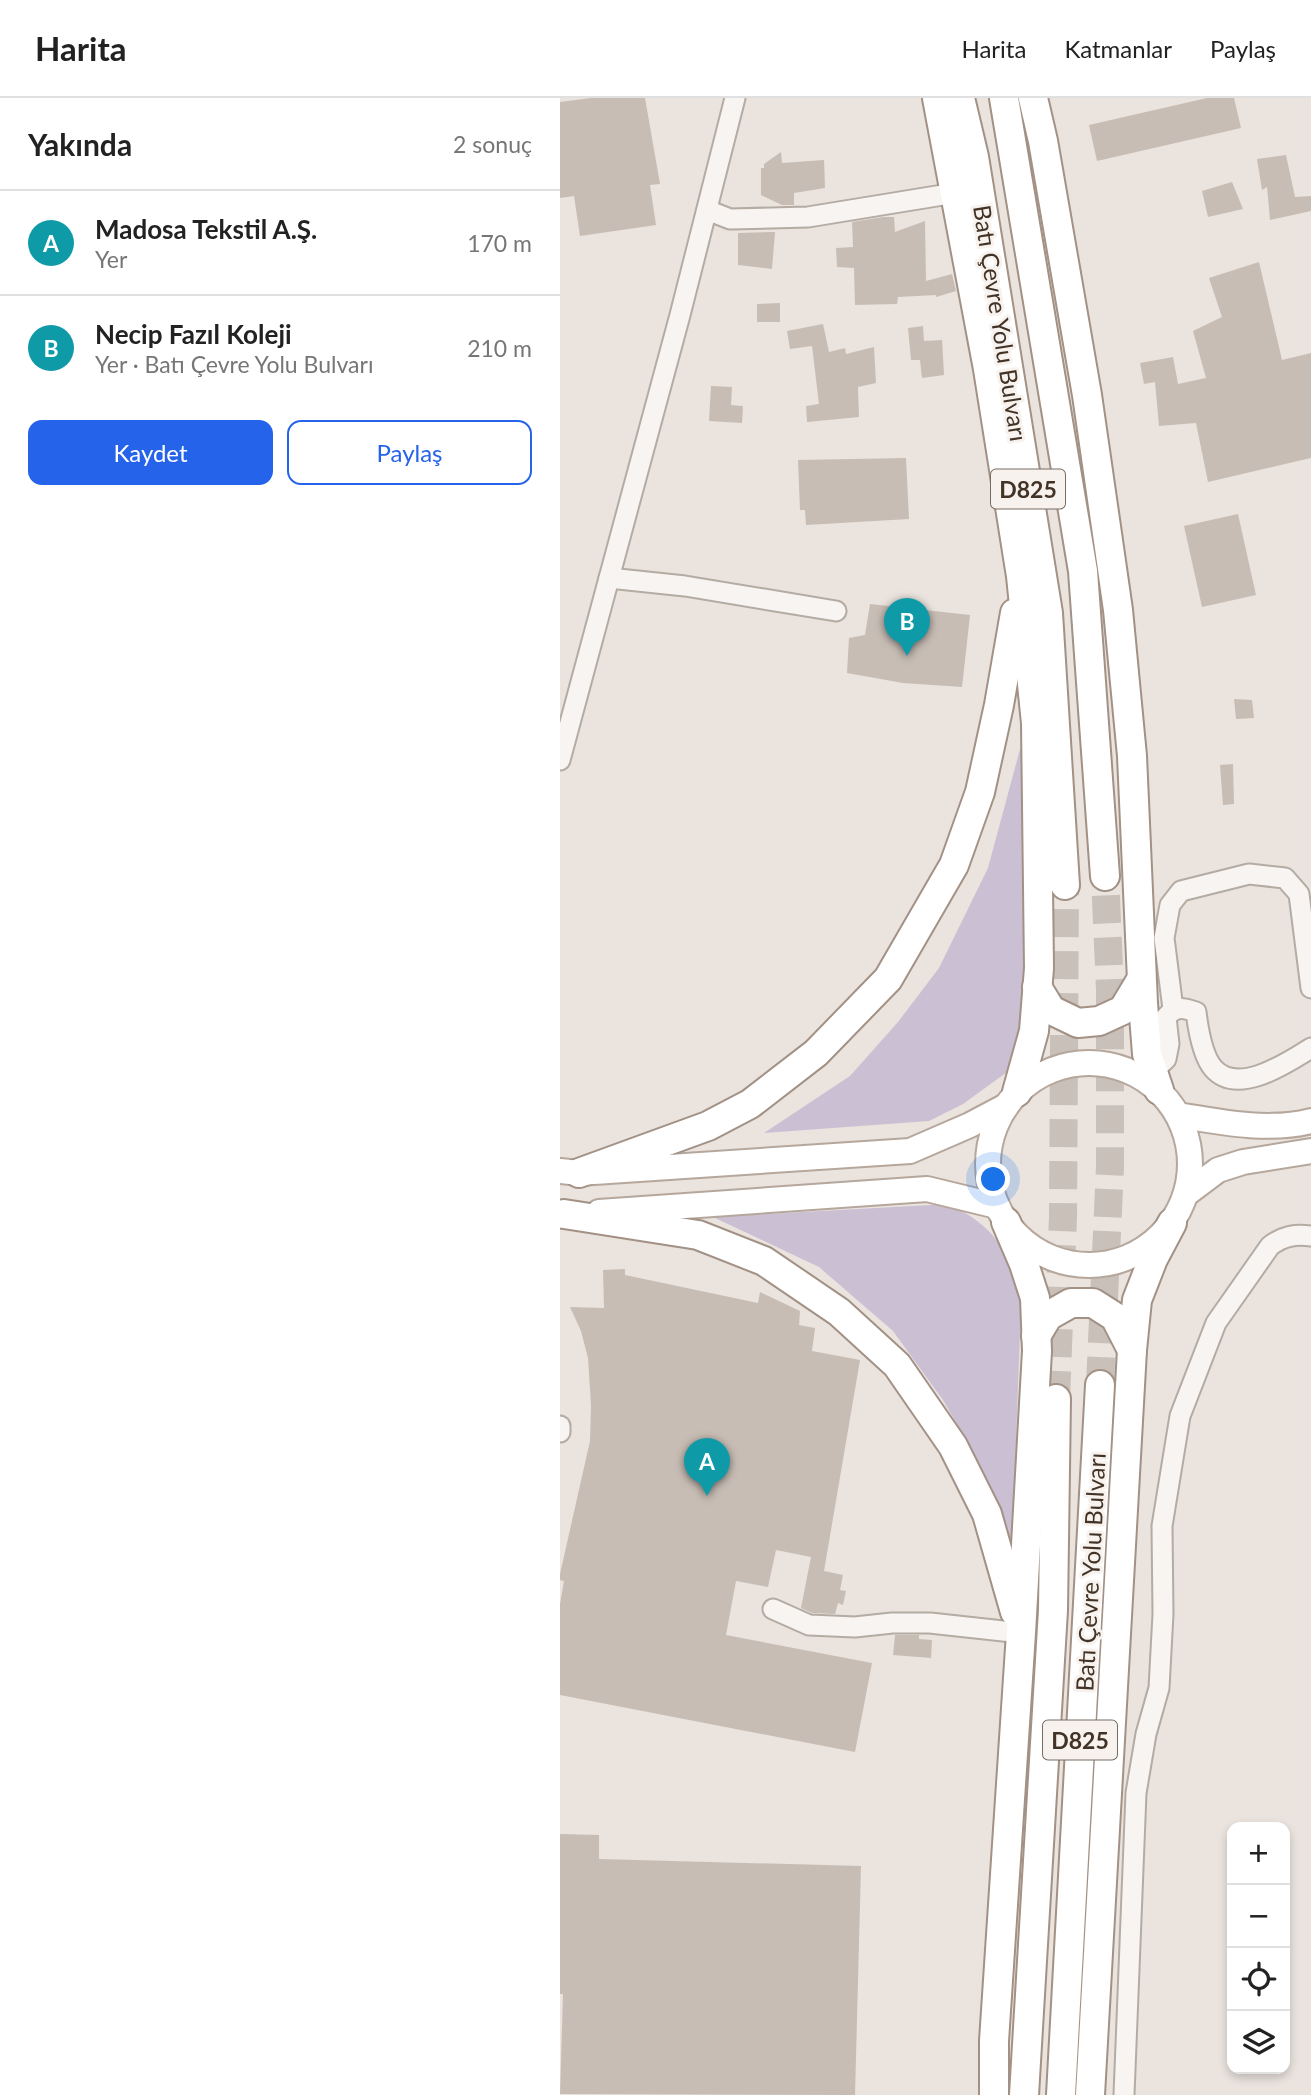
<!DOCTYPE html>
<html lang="tr">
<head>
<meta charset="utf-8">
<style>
  :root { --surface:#fff; --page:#f2f2f2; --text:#222; --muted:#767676; --line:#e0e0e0; --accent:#2563eb }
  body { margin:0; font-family:Lato,sans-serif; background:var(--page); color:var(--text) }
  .controls { position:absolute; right:21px; bottom:21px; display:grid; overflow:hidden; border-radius:14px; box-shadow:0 4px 10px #0003 }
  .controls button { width:63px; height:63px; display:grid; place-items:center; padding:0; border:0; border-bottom:2px solid var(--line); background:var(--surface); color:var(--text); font:35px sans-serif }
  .you { position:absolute; left:434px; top:1082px; width:24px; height:24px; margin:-18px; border:5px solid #fff; border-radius:50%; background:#1a73e8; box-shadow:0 0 0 10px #1a73e833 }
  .badge { display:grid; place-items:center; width:46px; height:46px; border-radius:50%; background:var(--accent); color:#fff; font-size:23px; font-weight:700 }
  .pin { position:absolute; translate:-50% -58px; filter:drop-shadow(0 2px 4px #0008) }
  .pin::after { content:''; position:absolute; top:37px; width:24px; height:21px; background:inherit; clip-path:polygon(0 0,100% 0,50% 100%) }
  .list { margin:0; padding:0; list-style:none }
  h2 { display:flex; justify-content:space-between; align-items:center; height:91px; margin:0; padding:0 28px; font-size:30px }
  h2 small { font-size:23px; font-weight:400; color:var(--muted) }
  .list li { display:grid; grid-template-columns:46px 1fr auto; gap:21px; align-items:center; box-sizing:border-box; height:105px; padding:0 28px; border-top:2px solid var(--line) }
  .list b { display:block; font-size:26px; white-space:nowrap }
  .list p { margin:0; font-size:23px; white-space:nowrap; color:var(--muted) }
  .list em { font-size:23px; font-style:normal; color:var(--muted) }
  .actions { display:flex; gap:14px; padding:21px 28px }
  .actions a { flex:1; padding:16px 0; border:2px solid var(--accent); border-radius:14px; text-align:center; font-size:24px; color:var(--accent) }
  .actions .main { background:var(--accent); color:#fff }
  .icon { flex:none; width:38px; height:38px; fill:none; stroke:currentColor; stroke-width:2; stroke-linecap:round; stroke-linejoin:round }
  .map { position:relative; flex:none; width:751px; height:1997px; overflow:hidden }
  header { display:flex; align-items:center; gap:42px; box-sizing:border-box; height:98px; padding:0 35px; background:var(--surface); border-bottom:2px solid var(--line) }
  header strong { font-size:33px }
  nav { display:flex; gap:38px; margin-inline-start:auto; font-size:24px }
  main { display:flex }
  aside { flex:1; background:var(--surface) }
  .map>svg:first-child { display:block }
  .green { fill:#cbbfd4 }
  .building { fill:#c7bdb5 }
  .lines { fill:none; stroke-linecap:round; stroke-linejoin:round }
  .highway-tunnel { stroke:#c8c0b9; stroke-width:28; stroke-dasharray:28 14; stroke-linecap:butt }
  .minor-casing { stroke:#b4aba3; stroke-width:23 }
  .major-casing { stroke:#b6a79c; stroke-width:28 }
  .highway-casing { stroke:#a29184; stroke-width:32 }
  .minor { stroke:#f7f4f2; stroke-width:19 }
  .major { stroke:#fff; stroke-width:24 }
  .highway { stroke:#fff; stroke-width:28 }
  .labels { text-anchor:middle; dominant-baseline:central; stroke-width:6; stroke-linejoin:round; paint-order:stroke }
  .shield { fill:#f7f2ee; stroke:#786c62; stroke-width:2 }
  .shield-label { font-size:23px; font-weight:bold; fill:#423326 }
  .street-label { font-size:24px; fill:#423326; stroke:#f7f2ee }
</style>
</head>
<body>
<header>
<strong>Harita</strong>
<nav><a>Harita</a><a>Katmanlar</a><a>Paylaş</a></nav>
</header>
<main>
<aside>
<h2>Yakında<small>2 sonuç</small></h2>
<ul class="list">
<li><span class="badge" style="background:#0f9aa8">A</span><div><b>Madosa Tekstil A.Ş.</b><p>Yer</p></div><em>170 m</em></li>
<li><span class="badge" style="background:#0f9aa8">B</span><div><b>Necip Fazıl Koleji</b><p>Yer · Batı Çevre Yolu Bulvarı</p></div><em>210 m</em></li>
</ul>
<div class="actions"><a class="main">Kaydet</a><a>Paylaş</a></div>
</aside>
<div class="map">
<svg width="751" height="1997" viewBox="0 0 751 1997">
  <rect width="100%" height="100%" fill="#eae3de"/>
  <g class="green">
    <path d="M463,640L464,944L454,969L403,1006L369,1023L204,1035L290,978L338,924L379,870L428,770Z"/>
    <path d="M389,1106C440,1132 448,1153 461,1206L452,1454L417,1361L383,1302L333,1233L259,1169L153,1119Z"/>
  </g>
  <g class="building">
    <path d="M31,0H85L100,86L90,87L96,127L20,138L14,98L0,100V4Z"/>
    <path d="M647,0H674L681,30L537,63L529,27Z"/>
    <path d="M221,54L222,65L264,62L265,90L234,95V107H222L201,97V70H204V66Z"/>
    <path d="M726,57L735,99L751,98V113L710,122L707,89L702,92L697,61Z"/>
    <path d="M672,84L683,111L648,119L642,93Z"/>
    <path d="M323,119H334L335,134L365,123L366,183L392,176L396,193L376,199V197L338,199L337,206L295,207L294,170L277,169L276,150L293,149L292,124Z"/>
    <path d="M215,134L212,171L178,167V135Z"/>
    <path d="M699,164L722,262L751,255V360L648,384L636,325L599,328L595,284L584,286L580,265L613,259L618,286L646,280L633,233L662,219L649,180Z"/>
    <path d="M220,205V224H197V206Z"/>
    <path d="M263,226L269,254L285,250L286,256L314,249L316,285L298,289L299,319L247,324L246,308L259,306L252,248L230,251L227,233Z"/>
    <path d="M363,228L364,243L382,242L384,277L362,280L360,262H351L348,230Z"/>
    <path d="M151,288L172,289L171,307L183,308L182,325L149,323Z"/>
    <path d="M346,360L349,421L246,427L245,412H240L238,362Z"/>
    <path d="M678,416L696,497L642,509L624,428Z"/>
    <path d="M310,506L410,517L402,589L343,585L287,575L289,540L305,537Z"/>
    <path d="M674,601L692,602L694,620L676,621Z"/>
    <path d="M673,666L674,706L663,707L660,667Z"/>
    <path d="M65,1171V1177L198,1205L200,1194L240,1213L239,1227L255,1230L252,1253L300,1262L264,1473L283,1477L280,1492L286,1493L283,1507L278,1505L275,1516L252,1515L241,1510L251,1459L216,1452L208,1489L176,1483L166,1537L312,1565L295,1654L0,1597V1506L4,1483L0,1482V1476L30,1343L31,1307L28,1260L21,1233L10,1209L44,1210L43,1172Z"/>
    <path d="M335,1537H359V1541L372,1542L371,1560L333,1557Z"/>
    <path d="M0,1736L39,1737V1761L301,1768L295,1997L0,1996L3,1896H0Z"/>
  </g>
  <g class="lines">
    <g class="highway-tunnel">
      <path d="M540,1287L550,1069V892L545,778"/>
      <path d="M496,1301L503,1119L505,787"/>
    </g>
    <defs>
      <g id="minor">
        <path d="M147,112L170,121L248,119L395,95"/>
        <path d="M49,480L125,488L276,513"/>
        <path d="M0,662L120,217L175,0"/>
        <path d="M613,911L604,840L610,807L621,793L689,776L725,780L739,796L751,890"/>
        <path d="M593,973L606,961L609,946L606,919C616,908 622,909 636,914C638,930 642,957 653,970C678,999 728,964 751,950"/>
        <path d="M0,1328V1334"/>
        <path d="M213,1511L249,1527L295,1529L332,1525H370L461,1535"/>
        <path d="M564,1997L576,1695L586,1636L599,1590L603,1516L602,1428L620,1318L656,1225L710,1148C723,1138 735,1136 751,1138"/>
      </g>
      <g id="major">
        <circle cx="529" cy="1066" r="101"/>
        <path d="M618,1017C660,1024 709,1034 751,1023"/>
        <path d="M0,1073L19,1075L350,1053L410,1027L446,1008"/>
        <path d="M626,1096L658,1072L683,1064L751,1053"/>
        <path d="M39,1114L367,1091L437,1108"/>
      </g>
      <g id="highway">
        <path d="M377,0L428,271L461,478L476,625L479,870L474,933L457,994"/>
        <path d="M400,0L414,59L488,515L505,787"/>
        <path d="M444,0L523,473L545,778"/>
        <path d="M473,0L483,43L527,297L558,512L572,658L583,905L587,956L599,992"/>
        <path d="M477,889L491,912L518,925L539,923L563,912L581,882"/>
        <path d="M19,1075L148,1028L190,1006L256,955L328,881L394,767L420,694L439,607L455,515"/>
        <path d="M4,1116L138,1137L204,1163L279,1214L337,1267L393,1348L427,1416L455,1514"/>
        <path d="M476,1238L488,1218L511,1205H533L555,1219L572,1252"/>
        <path d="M434,1997V1943L461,1535L477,1253L475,1200L464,1166L446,1124"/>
        <path d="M464,1997L493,1512L496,1301"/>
        <path d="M501,1997L540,1287"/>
        <path d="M530,1997L572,1252L577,1202L593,1161L612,1125"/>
      </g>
    </defs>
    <use href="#minor" class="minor-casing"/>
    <use href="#major" class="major-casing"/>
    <use href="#highway" class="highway-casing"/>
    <use href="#minor" class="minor"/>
    <use href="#major" class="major"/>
    <use href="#highway" class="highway"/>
  </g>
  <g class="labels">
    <g class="shield">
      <rect x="431" y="371.5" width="74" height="39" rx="5"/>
      <rect x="483" y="1622.5" width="74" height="39" rx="5"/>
    </g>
    <g class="shield-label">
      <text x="468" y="391">D825</text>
      <text x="520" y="1642">D825</text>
    </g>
    <g class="street-label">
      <text transform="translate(441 225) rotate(81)">Batı Çevre Yolu Bulvarı</text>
      <text transform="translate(530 1474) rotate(-87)">Batı Çevre Yolu Bulvarı</text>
    </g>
  </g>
</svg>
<div class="controls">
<button>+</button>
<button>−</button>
<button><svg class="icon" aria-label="locate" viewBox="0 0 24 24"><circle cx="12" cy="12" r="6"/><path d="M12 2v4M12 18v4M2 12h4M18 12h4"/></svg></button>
<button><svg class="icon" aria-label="layers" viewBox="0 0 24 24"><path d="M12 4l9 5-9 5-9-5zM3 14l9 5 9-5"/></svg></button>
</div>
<div class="you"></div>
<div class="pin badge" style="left:147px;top:1398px;background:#0f9aa8">A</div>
<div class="pin badge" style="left:347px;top:558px;background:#0f9aa8">B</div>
</div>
</main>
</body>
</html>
